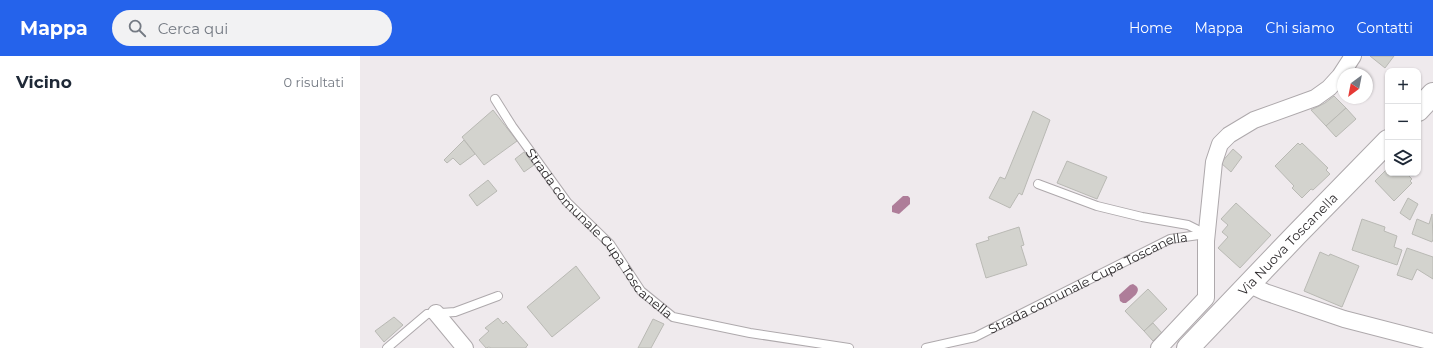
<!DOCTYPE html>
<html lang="it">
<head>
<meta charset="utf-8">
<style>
  :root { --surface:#fff; --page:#f2f2f3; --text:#1f2937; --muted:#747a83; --line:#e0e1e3; --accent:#2563eb }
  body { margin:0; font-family:Montserrat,sans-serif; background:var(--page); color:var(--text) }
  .controls { position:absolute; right:12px; top:12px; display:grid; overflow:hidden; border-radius:8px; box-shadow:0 1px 3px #0004 }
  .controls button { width:36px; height:36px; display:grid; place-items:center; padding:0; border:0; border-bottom:1px solid var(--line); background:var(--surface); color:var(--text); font:20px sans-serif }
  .compass { position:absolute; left:977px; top:12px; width:36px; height:36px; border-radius:50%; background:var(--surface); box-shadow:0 1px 3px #0004; rotate:212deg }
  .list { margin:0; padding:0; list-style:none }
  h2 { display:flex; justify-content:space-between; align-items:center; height:52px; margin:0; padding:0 16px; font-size:17px }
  h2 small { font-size:13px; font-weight:400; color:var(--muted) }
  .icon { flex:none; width:22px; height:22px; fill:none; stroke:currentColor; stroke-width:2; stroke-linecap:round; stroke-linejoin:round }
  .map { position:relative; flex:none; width:1073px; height:292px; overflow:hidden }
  header { display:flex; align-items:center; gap:24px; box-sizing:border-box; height:56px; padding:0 20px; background:var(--accent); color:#fff }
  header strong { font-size:19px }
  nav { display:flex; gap:22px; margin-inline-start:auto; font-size:14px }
  .search { width:280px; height:36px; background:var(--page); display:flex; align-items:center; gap:10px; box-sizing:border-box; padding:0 14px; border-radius:22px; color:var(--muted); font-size:15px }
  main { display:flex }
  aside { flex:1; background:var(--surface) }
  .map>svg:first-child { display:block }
  .water { fill:#ae7d99 }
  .building { fill:#d3d3ce; stroke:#b9b9b4 }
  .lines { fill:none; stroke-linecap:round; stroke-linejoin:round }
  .service-casing { stroke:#aea9ac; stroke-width:10 }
  .minor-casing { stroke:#aea9ac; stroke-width:18 }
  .secondary-casing { stroke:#aea9ac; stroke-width:24 }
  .service { stroke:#fff; stroke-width:8 }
  .minor { stroke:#fff; stroke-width:16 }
  .secondary { stroke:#fff; stroke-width:22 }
  .labels { text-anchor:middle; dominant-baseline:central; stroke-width:3; stroke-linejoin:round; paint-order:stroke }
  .street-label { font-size:13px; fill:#312e30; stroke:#fff }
</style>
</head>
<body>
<header>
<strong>Mappa</strong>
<div class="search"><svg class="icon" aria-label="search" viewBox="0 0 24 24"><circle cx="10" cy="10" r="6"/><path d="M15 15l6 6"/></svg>Cerca qui</div>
<nav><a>Home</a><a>Mappa</a><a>Chi siamo</a><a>Contatti</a></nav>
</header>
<main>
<aside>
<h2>Vicino<small>0 risultati</small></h2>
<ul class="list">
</ul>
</aside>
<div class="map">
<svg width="1073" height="292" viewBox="0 0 1073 292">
  <rect width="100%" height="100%" fill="#efeaed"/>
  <g class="water">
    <path d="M543,140H548L550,142V148L539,158L532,156V150Z"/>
    <path d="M773,228C785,234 772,242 766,247H763L760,245L759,239L770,229Z"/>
  </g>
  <g class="building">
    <path d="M1010,0H1034L1025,12Z"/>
    <path d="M974,40L986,52L966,70L951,54L965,47Z"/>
    <path d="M986,52L996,63L976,81L966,70Z"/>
    <path d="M133,54L157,85L124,109L102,81Z"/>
    <path d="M673,55L690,64L662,139L659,137L650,152L629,142L640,121L645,123Z"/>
    <path d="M104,84L115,98L100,109L93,102L87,107L84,104Z"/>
    <path d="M938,87L940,89L942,87L968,112L966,114L970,118L953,134L951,133L942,142L932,132L934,130L915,110Z"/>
    <path d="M873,93L882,101L871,116L861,107Z"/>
    <path d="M164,96L174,109L164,116L155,103Z"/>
    <path d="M707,105L747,121L737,143L697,127Z"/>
    <path d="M1028,112V117H1048L1047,118L1052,123L1050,125L1052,127L1034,145L1015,125Z"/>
    <path d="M128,124L137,135L117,150L109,139Z"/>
    <path d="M1048,142L1058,148L1050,164L1040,157Z"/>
    <path d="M876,147L911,179L880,212L858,192L868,181L862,176L868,169L861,163Z"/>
    <path d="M1072,158L1073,183L1072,186L1052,178L1057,163L1069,168Z"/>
    <path d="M1002,163L1025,171L1024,175L1037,180L1034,191L1042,194L1037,209L992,194Z"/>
    <path d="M659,171L664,189L661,190L667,209L626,222L616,188L629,184L628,181Z"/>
    <path d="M1047,192L1073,201V223L1057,213L1052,224L1037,219Z"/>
    <path d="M960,196L969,200L970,198L999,210L982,251L944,235Z"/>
    <path d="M216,210L240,242L192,281L167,251Z"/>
    <path d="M788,233L807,253L784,275L765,255Z"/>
    <path d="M34,261L43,269L24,286L15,275Z"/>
    <path d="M138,262L143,268L146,265L168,289L166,291V292H131L129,291L126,292L119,284L129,275L125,272Z"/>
    <path d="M293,263L304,268L291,292H278Z"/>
    <path d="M793,267L802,277L793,285L784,275Z"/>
  </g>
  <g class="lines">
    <defs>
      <g id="service">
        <path id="s1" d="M135,43L152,70L207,146L250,188L281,235L313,261L390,277L489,292"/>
        <path d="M678,128L737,150L782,161L828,169L846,178"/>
        <path d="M27,292L67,258L95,256L138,240"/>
        <path id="s2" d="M566,292L615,281L810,183L846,178"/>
      </g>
      <g id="minor">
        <path d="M888,228L905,236L984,263L1073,286"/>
        <path d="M76,257L105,292"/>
        <path d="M799,292L846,242V185L854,106L860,88L869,79L894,64L955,42L969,32L980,20L993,0"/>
      </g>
      <g id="secondary">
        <path d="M1058,54L1073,38"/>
        <path id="s3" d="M828,292L936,179L1028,85"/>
      </g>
    </defs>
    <use href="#service" class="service-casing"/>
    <use href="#minor" class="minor-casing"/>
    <use href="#secondary" class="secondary-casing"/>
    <use href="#service" class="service"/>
    <use href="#minor" class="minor"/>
    <use href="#secondary" class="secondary"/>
  </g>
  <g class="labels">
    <g class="street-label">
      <text stroke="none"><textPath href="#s1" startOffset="171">Strada comunale Cupa Toscanella</textPath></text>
      <text stroke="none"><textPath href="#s3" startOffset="144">Via Nuova Toscanella</textPath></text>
      <text stroke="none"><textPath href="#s2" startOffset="176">Strada comunale Cupa Toscanella</textPath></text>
    </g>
  </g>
</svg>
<div class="controls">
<button>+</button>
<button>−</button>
<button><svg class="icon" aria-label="layers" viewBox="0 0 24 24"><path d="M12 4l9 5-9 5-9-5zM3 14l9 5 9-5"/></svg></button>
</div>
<svg class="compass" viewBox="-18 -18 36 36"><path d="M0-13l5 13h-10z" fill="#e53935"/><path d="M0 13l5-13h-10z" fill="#747a83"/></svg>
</div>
</main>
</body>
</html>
